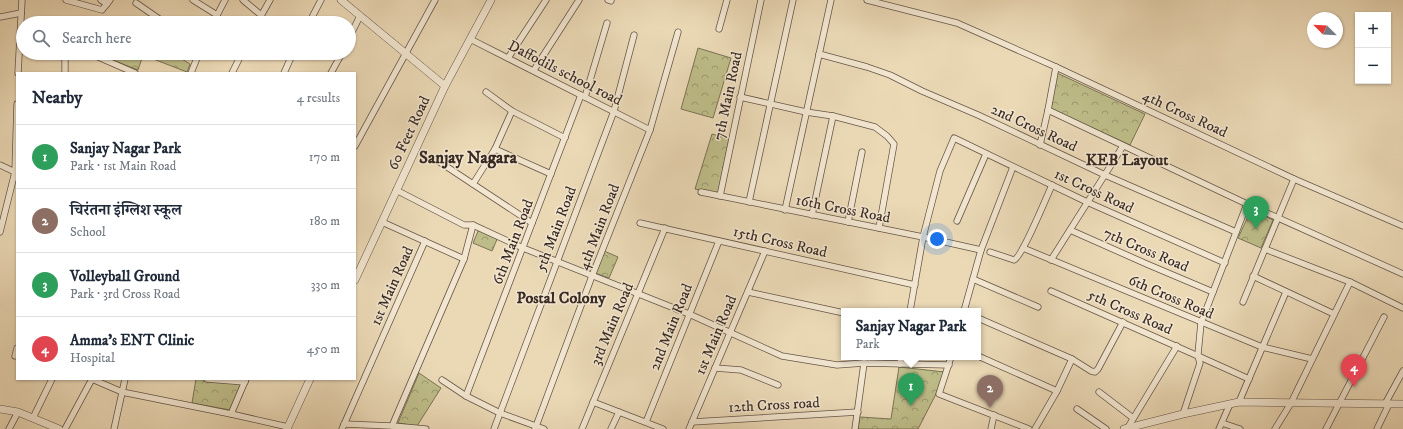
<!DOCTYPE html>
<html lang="en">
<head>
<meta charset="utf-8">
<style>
  :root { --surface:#fff; --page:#f2f2f3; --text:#1f2937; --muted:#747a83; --line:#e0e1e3; --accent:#d93025 }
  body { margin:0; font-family:"IM FELL DW Pica","Noto Serif Devanagari",serif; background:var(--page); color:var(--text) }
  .controls { position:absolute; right:12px; top:12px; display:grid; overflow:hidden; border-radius:0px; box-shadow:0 1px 3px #0004 }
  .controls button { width:36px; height:36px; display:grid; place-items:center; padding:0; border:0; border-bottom:1px solid var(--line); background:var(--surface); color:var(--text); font:20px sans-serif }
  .compass { position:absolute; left:1307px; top:12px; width:36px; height:36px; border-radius:50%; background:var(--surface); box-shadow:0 1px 3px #0004; rotate:294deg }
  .you { position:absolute; left:937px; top:239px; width:14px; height:14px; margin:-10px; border:3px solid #fff; border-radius:50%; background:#1a73e8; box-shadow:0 0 0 6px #1a73e833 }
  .badge { display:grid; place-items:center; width:26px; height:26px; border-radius:50%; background:var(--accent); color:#fff; font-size:13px; font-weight:700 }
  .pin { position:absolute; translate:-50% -33px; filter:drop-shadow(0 1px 2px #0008) }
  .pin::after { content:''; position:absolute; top:21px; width:14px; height:12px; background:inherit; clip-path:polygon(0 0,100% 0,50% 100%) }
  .popup { position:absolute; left:841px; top:308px; width:140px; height:52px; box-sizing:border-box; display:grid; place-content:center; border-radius:0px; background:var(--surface); filter:drop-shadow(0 1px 3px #0005); font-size:13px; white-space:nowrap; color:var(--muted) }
  .popup b { font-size:15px; color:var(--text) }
  .popup::after { content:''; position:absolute; left:50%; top:100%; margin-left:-8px; border:8px solid transparent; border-top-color:var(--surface) }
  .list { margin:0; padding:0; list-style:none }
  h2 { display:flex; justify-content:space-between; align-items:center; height:52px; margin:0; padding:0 16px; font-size:17px }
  h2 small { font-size:13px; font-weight:400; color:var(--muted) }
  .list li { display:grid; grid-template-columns:26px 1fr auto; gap:12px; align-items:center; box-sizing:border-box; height:64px; padding:0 16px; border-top:1px solid var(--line) }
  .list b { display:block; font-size:15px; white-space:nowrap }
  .list p { margin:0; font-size:13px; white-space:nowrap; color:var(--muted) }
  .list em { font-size:13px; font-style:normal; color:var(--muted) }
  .icon { flex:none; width:22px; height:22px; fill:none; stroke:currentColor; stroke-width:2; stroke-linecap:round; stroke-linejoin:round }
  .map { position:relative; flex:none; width:1403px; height:429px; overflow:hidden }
  .search { position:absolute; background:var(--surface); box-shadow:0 1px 3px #0004; left:16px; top:16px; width:340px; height:44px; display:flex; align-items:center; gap:10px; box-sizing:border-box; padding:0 14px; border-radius:22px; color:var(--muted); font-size:15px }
  .panel { position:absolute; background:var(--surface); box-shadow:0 1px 3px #0004; left:16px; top:72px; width:340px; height:308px; border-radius:0px }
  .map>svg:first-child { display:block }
  .forest { fill:url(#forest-crowns); stroke:#7b7456 }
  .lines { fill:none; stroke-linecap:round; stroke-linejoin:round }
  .minor-casing { stroke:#655648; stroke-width:7 }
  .tertiary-casing { stroke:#655648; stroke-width:8 }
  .minor { stroke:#f2e6d0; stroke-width:5.5 }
  .tertiary { stroke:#f2e6d0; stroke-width:7 }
  .labels { text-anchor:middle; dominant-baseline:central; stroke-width:3; stroke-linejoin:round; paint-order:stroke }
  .street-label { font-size:15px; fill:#382a23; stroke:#f2e6d0 }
  .neighbourhood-label { font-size:16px; font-weight:bold; fill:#382a23; stroke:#f2e6d0 }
  .quarter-label { font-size:17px; font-weight:bold; fill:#382a23; stroke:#f2e6d0 }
</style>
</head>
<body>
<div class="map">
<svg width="1403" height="429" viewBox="0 0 1403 429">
  <defs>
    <pattern id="forest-crowns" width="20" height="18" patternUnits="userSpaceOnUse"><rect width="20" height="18" fill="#bebd89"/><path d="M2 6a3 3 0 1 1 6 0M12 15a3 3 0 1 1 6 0" fill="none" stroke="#9b9a70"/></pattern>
  </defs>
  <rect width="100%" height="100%" fill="#ebd9b6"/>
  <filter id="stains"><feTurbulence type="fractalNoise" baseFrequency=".005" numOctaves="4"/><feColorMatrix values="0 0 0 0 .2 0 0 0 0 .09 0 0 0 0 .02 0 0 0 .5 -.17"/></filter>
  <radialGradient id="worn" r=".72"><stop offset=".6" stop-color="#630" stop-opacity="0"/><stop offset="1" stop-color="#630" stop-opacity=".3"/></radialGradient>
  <g class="forest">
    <path d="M698,48L731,58L713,118L681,109Z"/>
    <path d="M101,53H172L190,64L187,72L143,55L138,70L100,55Z"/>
    <path d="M1057,73L1145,114L1130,145L1051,109Z"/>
    <path d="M712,134L729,139L718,194L695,189Z"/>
    <path d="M1251,210L1273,220L1261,248L1238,238Z"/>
    <path d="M479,229L498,237L492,251L473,243Z"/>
    <path d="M604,251L618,257L609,278L595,273Z"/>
    <path d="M899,367L945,372L935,396L918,429H858L860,417L891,419Z"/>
    <path d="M419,373L441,388L417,426L398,423Z"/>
    <path d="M196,379L241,384L230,410L192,403Z"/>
  </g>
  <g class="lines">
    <defs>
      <g id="minor">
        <path d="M66,0L102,10L110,0"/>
        <path d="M101,0L107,4"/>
        <path d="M193,0L217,15"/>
        <path d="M243,0L261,15"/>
        <path d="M608,0L611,1"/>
        <path d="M867,0L957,23L1056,67L1294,179L1403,226"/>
        <path d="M136,3L165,23"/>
        <path d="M0,17L21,13"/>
        <path d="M213,23L225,0"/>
        <path d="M257,23L270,0"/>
        <path d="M309,23L321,0"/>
        <path d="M719,29L727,0"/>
        <path d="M349,38L360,16"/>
        <path d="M470,39L650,130"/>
        <path d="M65,53V73"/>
        <path d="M89,53L135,73"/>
        <path d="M819,54L867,67L890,75L922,91L978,115L1105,175L1236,232"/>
        <path d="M508,58L546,0"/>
        <path d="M534,70L579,0"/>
        <path d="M18,73L22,0"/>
        <path d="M191,73L199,53"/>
        <path d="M232,73L242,53"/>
        <path d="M284,73L293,53"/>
        <path d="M331,73L342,53"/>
        <path d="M486,92L512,111L565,138"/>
        <path d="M585,97L607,23"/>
        <path d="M740,97L806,112L833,116L875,127L887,136L894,144L879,228"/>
        <path d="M1048,110L1247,204L1403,274"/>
        <path d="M1040,145L1048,110L1056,67"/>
        <path d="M355,146L435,0"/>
        <path d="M495,149L551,174"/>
        <path d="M435,159L532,223"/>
        <path d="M0,165L17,173"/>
        <path d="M473,184L495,149L512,111"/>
        <path d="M396,190L464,225H473L523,248L689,314L782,356L837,365L864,363L949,365"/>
        <path d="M701,192L923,237L981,250"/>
        <path d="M720,196L761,0"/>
        <path d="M749,202L793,0"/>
        <path d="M1247,204L1201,323L1198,354V356L1249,379"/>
        <path d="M785,210L831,0"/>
        <path d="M812,215L833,116"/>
        <path d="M957,221L986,154"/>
        <path d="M382,222L464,259"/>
        <path d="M848,222L862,152"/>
        <path d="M640,223L915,285"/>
        <path d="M1070,230L1149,265L1213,292"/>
        <path d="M0,232L15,172L17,104"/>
        <path d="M1023,248L1262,347L1312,359"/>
        <path d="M1265,249L1350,282L1403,308"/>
        <path d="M990,252L1014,260C1022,257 1047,196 1052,185"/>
        <path d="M1051,260L1123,146"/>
        <path d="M1253,276L1334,314"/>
        <path d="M973,279L1038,307"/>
        <path d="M1051,291L1198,356L1200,363L1183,414"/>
        <path d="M748,292L844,313"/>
        <path d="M1243,302L1294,179"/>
        <path d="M910,311L923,237L940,171L954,138L1087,202L1225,263"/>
        <path d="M964,311L981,250L1013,167"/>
        <path d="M978,318L1072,359L1091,371L1095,372L1098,369L1123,322"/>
        <path d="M15,356L17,348"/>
        <path d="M978,356L1057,391"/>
        <path d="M951,357L939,394L1029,429"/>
        <path d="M900,364L901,357"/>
        <path d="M715,368L741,370L778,385"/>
        <path d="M92,379L122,392L231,414L288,427"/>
        <path d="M207,379L245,382"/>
        <path d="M442,380L466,396L500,413L544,429"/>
        <path d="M1099,392L1133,418"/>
        <path d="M466,396L581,95"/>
        <path d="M593,402L663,429"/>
        <path d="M1239,402L1286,292"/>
        <path d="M1385,404L1403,371"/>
        <path d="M1077,409L1106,429"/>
        <path d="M231,414L246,379"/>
        <path d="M33,418L52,379"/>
        <path d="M646,422L719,241"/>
        <path d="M692,422L858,412"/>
        <path d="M1222,423L1240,429"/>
        <path d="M344,424L392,426L426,429"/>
        <path d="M392,426L464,259L473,225"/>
        <path d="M9,429L18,412"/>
        <path d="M65,429L92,379"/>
        <path d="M114,429L125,379"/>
        <path d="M342,429L425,241"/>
        <path d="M494,429L614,111L634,35"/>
        <path d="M535,429L592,276L650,130L678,32"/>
        <path d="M582,429L665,228"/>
        <path d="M611,429L619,412"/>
        <path d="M689,429L765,251"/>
        <path d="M855,429L864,363"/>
        <path d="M991,429L994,415"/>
        <path d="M1035,429L1057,391L1072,359"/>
        <path d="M1127,429L1177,346"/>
        <path d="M1219,429L1230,404"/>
        <path d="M1275,429L1291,403L1350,282"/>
        <path d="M1326,429L1384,317"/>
        <path d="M1377,429L1389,404"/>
      </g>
      <g id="tertiary">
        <path d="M341,0L445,86"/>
        <path d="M355,280L445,86L491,0"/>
        <path d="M0,409L18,412L59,429"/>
        <path d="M287,429L310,379"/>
        <path d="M1124,429L1183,414L1239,402L1403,404"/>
      </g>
    </defs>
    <use href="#minor" class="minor-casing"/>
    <use href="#tertiary" class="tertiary-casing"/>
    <use href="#minor" class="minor"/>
    <use href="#tertiary" class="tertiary"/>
  </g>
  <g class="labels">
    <g class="street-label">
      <text transform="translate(565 73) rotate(27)">Daffodils school road</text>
      <text transform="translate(728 96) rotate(-78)">7th Main Road</text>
      <text transform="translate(1185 114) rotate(25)">4th Cross Road</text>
      <text transform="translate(1034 128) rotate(25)">2nd Cross Road</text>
      <text transform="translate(409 133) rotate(-65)">60 Feet Road</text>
      <text transform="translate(1094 191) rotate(25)">1st Cross Road</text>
      <text transform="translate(843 209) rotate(11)">16th Cross Road</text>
      <text transform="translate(599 227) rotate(-69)">4th Main Road</text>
      <text transform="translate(556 229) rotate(-69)">5th Main Road</text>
      <text transform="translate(513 242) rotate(-69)">6th Main Road</text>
      <text transform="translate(780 242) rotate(13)">15th Cross Road</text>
      <text transform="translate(1146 250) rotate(23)">7th Cross Road</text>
      <text transform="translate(392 286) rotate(-66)">1st Main Road</text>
      <text transform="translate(1171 297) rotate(23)">6th Cross Road</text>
      <text transform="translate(1130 312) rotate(24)">5th Cross Road</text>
      <text transform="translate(612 324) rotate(-67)">3rd Main Road</text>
      <text transform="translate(671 327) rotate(-68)">2nd Main Road</text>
      <text transform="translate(716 335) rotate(-67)">1st Main Road</text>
      <text transform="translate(774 405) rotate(-3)">12th Cross road</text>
    </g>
    <g class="neighbourhood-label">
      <text x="1127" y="160">KEB Layout</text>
      <text x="561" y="298">Postal Colony</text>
    </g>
    <g class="quarter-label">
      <text x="468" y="158">Sanjay Nagara</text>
    </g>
  </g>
  <rect width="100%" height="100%" filter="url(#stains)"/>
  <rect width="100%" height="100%" fill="url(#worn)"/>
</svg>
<div class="controls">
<button>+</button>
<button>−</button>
</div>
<svg class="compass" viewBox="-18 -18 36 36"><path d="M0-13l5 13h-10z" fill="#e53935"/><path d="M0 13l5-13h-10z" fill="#747a83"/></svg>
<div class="you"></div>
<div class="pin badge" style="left:911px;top:406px;background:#2e9e5b">1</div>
<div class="popup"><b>Sanjay Nagar Park</b>Park</div>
<div class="pin badge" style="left:990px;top:408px;background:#8d6e63">2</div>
<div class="pin badge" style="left:1256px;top:229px;background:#2e9e5b">3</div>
<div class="pin badge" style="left:1354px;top:387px;background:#e0444e">4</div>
<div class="search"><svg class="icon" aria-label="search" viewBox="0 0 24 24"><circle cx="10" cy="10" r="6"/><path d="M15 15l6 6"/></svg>Search here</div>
<section class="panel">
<h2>Nearby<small>4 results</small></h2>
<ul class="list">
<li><span class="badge" style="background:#2e9e5b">1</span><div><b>Sanjay Nagar Park</b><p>Park · 1st Main Road</p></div><em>170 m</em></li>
<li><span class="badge" style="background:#8d6e63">2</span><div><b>चिरंतना इंग्लिश स्कूल</b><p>School</p></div><em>180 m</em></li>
<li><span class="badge" style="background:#2e9e5b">3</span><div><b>Volleyball Ground</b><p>Park · 3rd Cross Road</p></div><em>330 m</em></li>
<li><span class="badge" style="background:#e0444e">4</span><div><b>Amma's ENT Clinic</b><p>Hospital</p></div><em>450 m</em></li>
</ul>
</section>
</div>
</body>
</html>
